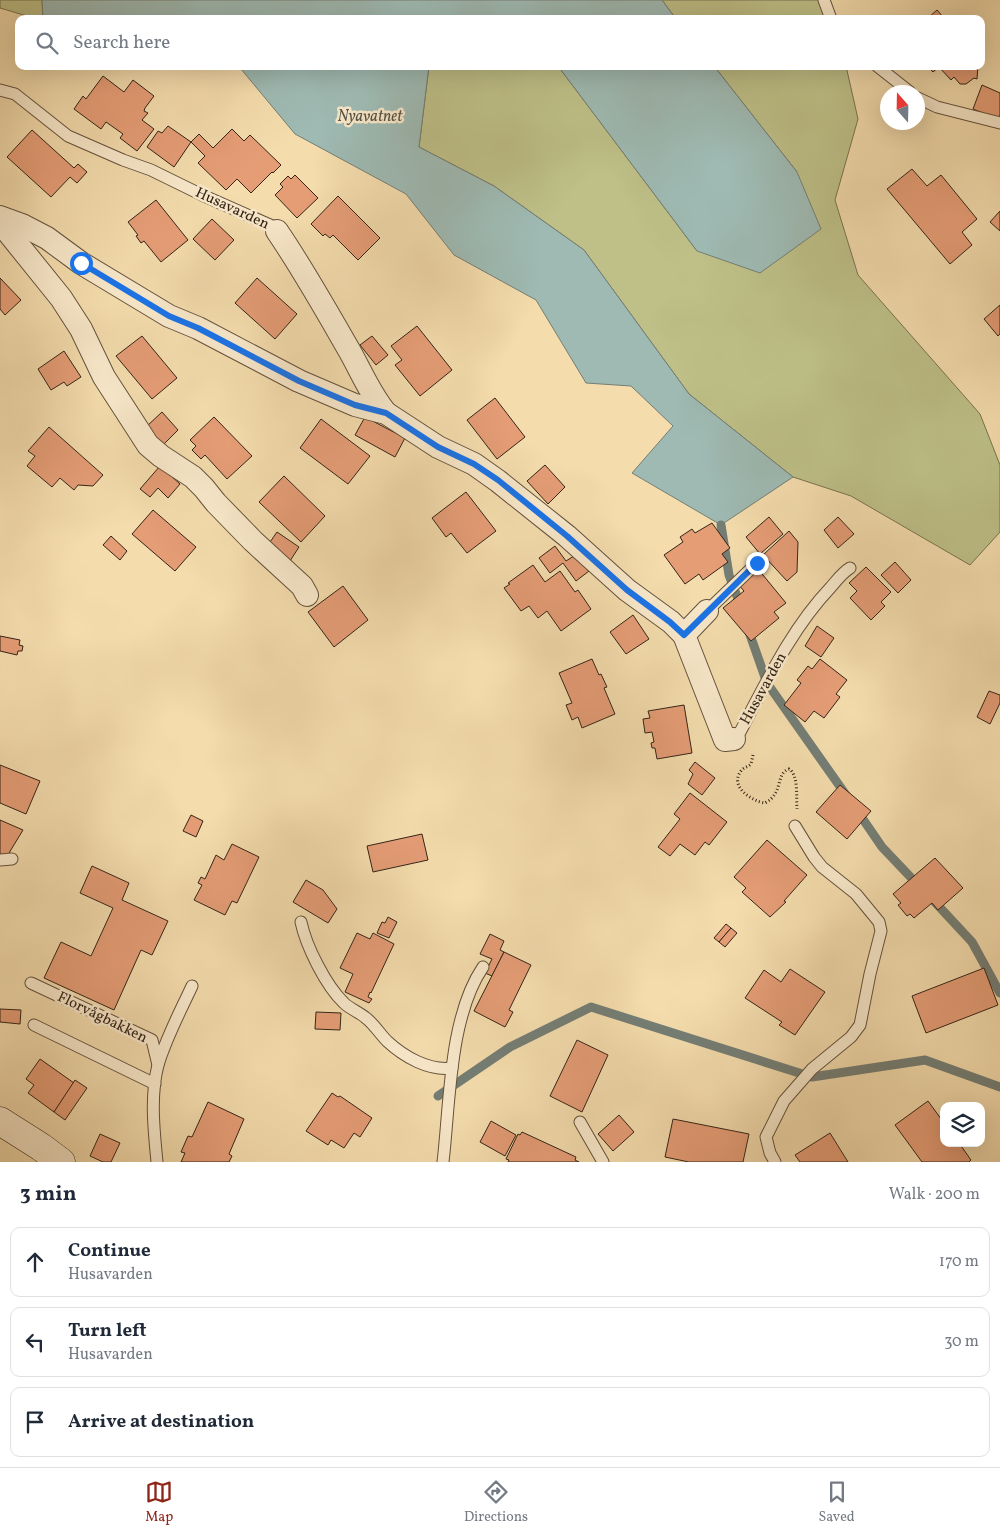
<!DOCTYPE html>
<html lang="en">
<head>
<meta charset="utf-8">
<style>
  :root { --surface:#fff; --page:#f6f6f7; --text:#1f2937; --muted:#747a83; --line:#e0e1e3; --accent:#8f2418 }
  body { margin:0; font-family:Vollkorn,serif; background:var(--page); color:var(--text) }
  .controls { position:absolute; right:15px; bottom:15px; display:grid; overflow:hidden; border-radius:10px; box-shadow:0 5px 20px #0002 }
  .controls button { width:45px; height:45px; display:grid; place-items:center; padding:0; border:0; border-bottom:1px solid var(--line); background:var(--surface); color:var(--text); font:25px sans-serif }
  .compass { position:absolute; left:880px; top:85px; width:45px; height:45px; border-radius:50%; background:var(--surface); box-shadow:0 5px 20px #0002; rotate:340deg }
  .stop { position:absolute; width:15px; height:15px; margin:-11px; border:4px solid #1a73e8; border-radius:50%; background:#fff }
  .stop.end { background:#1a73e8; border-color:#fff; box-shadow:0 1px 5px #0008 }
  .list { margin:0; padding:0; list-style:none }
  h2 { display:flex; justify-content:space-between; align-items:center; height:65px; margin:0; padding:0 20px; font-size:21px }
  h2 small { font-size:16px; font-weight:400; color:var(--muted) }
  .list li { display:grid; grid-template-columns:32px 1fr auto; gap:15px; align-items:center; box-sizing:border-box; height:70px; margin:0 10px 10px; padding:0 10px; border:1px solid var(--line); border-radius:10px }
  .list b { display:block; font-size:19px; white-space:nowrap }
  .list p { margin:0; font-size:16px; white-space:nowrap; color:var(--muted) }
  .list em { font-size:16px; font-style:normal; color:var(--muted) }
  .icon { flex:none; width:28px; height:28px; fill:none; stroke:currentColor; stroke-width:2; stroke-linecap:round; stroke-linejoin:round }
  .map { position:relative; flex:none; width:1000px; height:1162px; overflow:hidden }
  .search { position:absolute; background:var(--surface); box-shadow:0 5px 20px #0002; left:15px; right:15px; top:15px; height:55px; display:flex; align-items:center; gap:12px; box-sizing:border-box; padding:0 18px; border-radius:10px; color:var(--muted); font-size:19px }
  .sheet { height:305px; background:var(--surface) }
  nav { display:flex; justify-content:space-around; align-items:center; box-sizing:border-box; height:70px; border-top:1px solid var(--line); background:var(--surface); font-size:14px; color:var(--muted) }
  nav a { display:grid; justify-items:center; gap:2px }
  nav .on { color:var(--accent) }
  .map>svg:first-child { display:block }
  .green { fill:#bec088; stroke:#797250 }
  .water { fill:#9ebab3; stroke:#747e75 }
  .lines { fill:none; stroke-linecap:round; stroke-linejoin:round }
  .stream { stroke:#747e75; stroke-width:9 }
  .building { fill:#e59d76; stroke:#342418 }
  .lane-casing { stroke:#64523d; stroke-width:13 }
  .street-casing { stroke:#64523d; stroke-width:24 }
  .secondary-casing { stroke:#342418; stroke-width:29 }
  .path { stroke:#342418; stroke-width:3; stroke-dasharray:1 2.5; stroke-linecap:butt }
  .lane { stroke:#f8e8ca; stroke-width:11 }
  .street { stroke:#f8e8ca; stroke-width:22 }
  .secondary { stroke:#f8e8ca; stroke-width:28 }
  .route { stroke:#1a73e8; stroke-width:6 }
  .labels { text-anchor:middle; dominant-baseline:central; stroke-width:5; stroke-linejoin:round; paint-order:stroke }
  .street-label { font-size:15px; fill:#342418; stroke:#f8e8ca }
  .water-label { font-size:16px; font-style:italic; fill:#545146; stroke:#f8e8ca }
</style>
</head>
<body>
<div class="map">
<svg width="1000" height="1162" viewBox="0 0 1000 1162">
  <rect width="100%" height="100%" fill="#f4dcad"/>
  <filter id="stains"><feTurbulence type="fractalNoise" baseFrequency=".004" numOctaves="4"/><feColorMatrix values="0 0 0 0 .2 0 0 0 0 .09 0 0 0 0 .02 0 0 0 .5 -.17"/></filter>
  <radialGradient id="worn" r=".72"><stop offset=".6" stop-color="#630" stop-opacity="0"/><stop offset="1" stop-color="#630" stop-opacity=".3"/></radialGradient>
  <g class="green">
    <path d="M0,0H42L43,19H37L0,8Z"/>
    <path d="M662,0H830L835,19H676Z"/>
    <path d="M429,66H558L697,251L797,172L714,66H846L858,119L835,200L858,275L980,414L1000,465V532L970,565L851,496L793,477L689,394L584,250L494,186L419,147Z"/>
  </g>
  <g class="water">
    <path d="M42,0H662L676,19H43Z"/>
    <path d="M233,66H429L419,147L494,186L584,250L689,394L793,477L721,525L632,473L673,426L631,386L586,383L536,300L454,255L406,194L295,134L241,69Z"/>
    <path d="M558,66H714L797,172L821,229L760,273L697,251Z"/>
  </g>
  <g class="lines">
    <g class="stream">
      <path d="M721,525L729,575L741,607"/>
      <path d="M748,629L767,683L846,795"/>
      <path d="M858,812L882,847L919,886"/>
      <path d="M932,899L972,942L1000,993"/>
      <path d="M438,1096L510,1047L591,1007L812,1077L925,1060L1000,1087"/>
    </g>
  </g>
  <g class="building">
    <path d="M937,10L945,19H927Z"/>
    <path d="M927,66H978L977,79L974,78L966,84H960L954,77L951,80L939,67L933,72Z"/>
    <path d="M103,76L124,92L133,80L154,96L145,108L144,111L148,113L142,120L154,129L137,151L120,138L123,134L106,122L101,129L74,109L83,96L86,99Z"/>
    <path d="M982,85L1000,93V115L998,119L973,109Z"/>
    <path d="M168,126L191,142L174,167L147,147L158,131L162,133Z"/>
    <path d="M232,129L244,141L250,135L281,165L273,173L272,172L251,193L237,179L226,190L198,163L205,156L191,142L199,134L213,148Z"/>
    <path d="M32,130L74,168L78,164L87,172L77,183L70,177L51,197L7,157Z"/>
    <path d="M912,169L927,186L941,175L977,219L962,232L972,245L950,264L887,189Z"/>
    <path d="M295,175L318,198L297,218L275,195L283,187L280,184L288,176L291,179Z"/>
    <path d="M338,196L380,238L358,260L333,235L330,238L325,234L323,236L311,224Z"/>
    <path d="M156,200L188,240L161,262L144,241L141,243L136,236L138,235L128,222Z"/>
    <path d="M1000,211V231L990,222Z"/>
    <path d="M212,219L234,240L215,260L193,239Z"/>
    <path d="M0,278L21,300L5,315L0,309Z"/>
    <path d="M257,278L297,314L275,339L235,303Z"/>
    <path d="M1000,305V334L998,336L984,319Z"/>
    <path d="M417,326L452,370L420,396L395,365L402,360L391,346Z"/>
    <path d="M142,336L177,378L152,399L116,356Z"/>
    <path d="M372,336L388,355L376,365L360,345Z"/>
    <path d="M64,351L81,377L67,386L64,382L51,390L38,369Z"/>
    <path d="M495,398L525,437L497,459L467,420Z"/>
    <path d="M162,412L178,430L163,445L146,427Z"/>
    <path d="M214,417L252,456L227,479L205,455L201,459L192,450L196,446L190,440Z"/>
    <path d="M365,417L405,438L395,457L355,435Z"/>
    <path d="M321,419L370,456L348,484L300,448Z"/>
    <path d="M49,427L103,475L93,486L78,485L74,490L60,478L52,487L27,466L35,456L28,451Z"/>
    <path d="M545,465L565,487L548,504L527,481Z"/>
    <path d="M160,466L180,484L168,498L158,488L150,497L140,489Z"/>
    <path d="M284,476L325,516L301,542L259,502Z"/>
    <path d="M466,492L496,531L467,553L451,533L446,537L432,518Z"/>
    <path d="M153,510L196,547L175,571L132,534Z"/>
    <path d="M769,517L783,534L760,554L746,537Z"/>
    <path d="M838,517L854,534L838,548L824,530Z"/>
    <path d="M712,523L730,548L722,554L728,562L703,580L699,574L685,584L664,555L683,542L680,537L692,529L695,533Z"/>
    <path d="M789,531L798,542L797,572L787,581L763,555Z"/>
    <path d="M277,532L299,547L290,561L268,545Z"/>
    <path d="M111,536L127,551L120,560L103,545Z"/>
    <path d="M555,546L566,561L577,554L593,568L576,581L563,563L550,573L539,558Z"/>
    <path d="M895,562L911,580L898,593L881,575Z"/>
    <path d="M533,565L545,582L560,571L575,592L578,590L591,609L561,631L547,611L538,618L529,606L521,611L504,588L510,584L508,583Z"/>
    <path d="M866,567L891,592L881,602L885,606L871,620L850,598L857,591L849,583Z"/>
    <path d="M758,569L786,603L774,612L779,618L751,641L723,608L744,591L739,585Z"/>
    <path d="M343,586L368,620L334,647L308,612Z"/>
    <path d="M633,615L649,639L626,654L610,632Z"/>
    <path d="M817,626L834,638L821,657L805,646Z"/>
    <path d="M0,636L20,640L19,645L23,646L22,651H18L17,655L0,651Z"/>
    <path d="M592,659L599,675L601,674L607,687L604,688L615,714L582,728L578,717L572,720L566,705L572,703L559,673Z"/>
    <path d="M820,659L847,680L836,694L840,697L824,718L814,711L805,722L784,705L801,683L797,680L808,666L812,669Z"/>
    <path d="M989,691L1000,695V703L990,724L977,717Z"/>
    <path d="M684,705L692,753L657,759L655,748H652L651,743L654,742L652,732L645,733L643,719L650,718L648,711Z"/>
    <path d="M695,762L715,778L702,795L688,784L693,774L689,770Z"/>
    <path d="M0,765L40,781L26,814L0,803Z"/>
    <path d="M840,785L871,811L847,839L816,812Z"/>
    <path d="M690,793L727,822L709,845L705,842L695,855L680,844L670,856L658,847L680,819L674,814Z"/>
    <path d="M191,815L203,821L196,837L183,831Z"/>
    <path d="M0,820L23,830L6,858L0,854Z"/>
    <path d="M422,834L428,860L373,872L367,846Z"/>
    <path d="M767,840L807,875L784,901L786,902L770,917L742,892L746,888L734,877Z"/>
    <path d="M232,844L259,857L237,903L232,901L225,915L194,900L202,885L198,883L201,877L205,879L216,855L224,860Z"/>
    <path d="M935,858L963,888L938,910L932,903L914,918L910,914L907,916L898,905L901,903L893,894Z"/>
    <path d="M92,866L129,883L122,900L168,921L152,955L141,950L114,1010L44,978L61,942L91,956L113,908L80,893Z"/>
    <path d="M306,880L323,890L337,909L328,923L293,902Z"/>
    <path d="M388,917L397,922L389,938L377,933L382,922L385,923Z"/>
    <path d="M726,924L731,928L719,942L714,938Z"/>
    <path d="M731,928L737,933L725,947L719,942Z"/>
    <path d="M357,933L370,939L373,933L394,944L371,993L370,992L368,997L372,999L369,1003L345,992L353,974L340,968Z"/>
    <path d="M490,934L504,941L500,950L504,952L492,976L485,973L492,959L480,954Z"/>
    <path d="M504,952L531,965L509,1010L513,1012L505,1027L474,1011Z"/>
    <path d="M984,968L998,1005L926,1033L912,996Z"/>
    <path d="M790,969L825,992L795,1035L779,1025L782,1022L745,998L764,970L781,982Z"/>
    <path d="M0,1009L21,1010L20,1024L0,1022Z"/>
    <path d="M316,1012L341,1013L340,1030L315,1029Z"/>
    <path d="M577,1040L608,1055L582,1112L550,1096Z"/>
    <path d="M40,1059L74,1083L54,1112L28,1093L34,1085L26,1079Z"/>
    <path d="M75,1080L87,1088L65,1120L54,1112Z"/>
    <path d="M332,1093L338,1097L340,1096L372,1118L360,1137L354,1133L344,1148L331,1140L328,1145L306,1131Z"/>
    <path d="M928,1101L944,1123V1143H959L971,1160L969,1162H922L895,1125Z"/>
    <path d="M208,1102L244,1119L229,1154L232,1156L229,1162H181L185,1153L181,1152L188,1136L192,1137Z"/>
    <path d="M619,1115L634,1132L613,1151L598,1134Z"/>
    <path d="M673,1119L749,1134L743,1162H689L665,1157Z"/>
    <path d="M491,1121L516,1135L505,1156L480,1142Z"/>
    <path d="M522,1132L576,1157L575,1160L579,1162H508L509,1160L506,1159L518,1134L520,1135Z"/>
    <path d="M830,1133L848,1162H800L795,1155Z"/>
    <path d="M100,1134L120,1143L111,1162H103L90,1156Z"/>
  </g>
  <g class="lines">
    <defs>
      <g id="lane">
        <path d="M824,0L831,19"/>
        <path d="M877,66L910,92"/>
        <path d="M0,90L15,94L68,136L123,160L151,170L202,195L270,225L277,231"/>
        <path d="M918,98L937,107L1000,123"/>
        <path d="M707,611L757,563"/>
        <path d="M734,739L739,734C766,683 791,629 831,587C837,580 843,572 850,568"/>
        <path d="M0,860L12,859"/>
        <path d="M301,922C306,946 326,986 344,1003C350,1009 359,1012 366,1018C374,1024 380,1034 387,1041C404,1057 429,1071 452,1068"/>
        <path d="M31,983L152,1040L158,1065"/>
        <path d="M34,1025L155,1084"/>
        <path d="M580,1122L603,1162"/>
        <path d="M157,1162C154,1131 150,1096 158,1065C166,1038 180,1012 192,986"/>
        <path d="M443,1162C450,1103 449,1017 483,967"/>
        <path d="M775,1162L770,1153L766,1137L784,1101L812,1069L851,1037L860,1025L870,974L881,931L879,922L856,894L822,867L814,857L795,826"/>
      </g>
      <g id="street">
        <path d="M0,217L22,225L47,238L81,263L169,316L198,328L299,381L355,405L386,413L438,447L474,464L498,481L567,536L627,590L671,622L684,635L725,740L734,739"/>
        <path d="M0,220L7,231L61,298L81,329L104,377L148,445L161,456L193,477L204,488L216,503L253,541L302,586L307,595"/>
        <path d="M277,231C303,269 326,310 349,350C361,371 370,394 386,413"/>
        <path d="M684,635L707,611"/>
      </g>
      <path id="secondary" d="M0,1121L41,1147L61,1162"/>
    </defs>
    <use href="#lane" class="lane-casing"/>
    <use href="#street" class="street-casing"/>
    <use href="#secondary" class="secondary-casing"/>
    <path class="path" d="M753,755L751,764C748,767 744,767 741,771C729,787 752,801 765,803C784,793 775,774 789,769C799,775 796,798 797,809"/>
    <use href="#lane" class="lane"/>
    <use href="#street" class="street"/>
    <use href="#secondary" class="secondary"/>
  </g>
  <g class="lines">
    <path class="route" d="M81,263L169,316L198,328L299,381L355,405L386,413L438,447L474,464L498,480L567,536L627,590L670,622L684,635L757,563"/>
  </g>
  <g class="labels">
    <g class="street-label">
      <text transform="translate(232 209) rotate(25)">Husavarden</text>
      <text transform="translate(764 689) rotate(-61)">Husavarden</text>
      <text transform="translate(102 1018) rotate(26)">Florvågbakken</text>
    </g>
    <g class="water-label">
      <text x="370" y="117">Nyavatnet</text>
    </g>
  </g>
  <rect width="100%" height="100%" filter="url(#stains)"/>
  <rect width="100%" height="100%" fill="url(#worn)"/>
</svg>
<div class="controls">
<button><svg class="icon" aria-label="layers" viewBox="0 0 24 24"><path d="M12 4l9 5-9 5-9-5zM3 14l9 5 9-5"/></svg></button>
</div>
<svg class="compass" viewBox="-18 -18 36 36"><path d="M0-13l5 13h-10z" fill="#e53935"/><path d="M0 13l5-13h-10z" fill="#747a83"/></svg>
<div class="stop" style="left:81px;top:263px"></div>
<div class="stop end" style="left:757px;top:563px"></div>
<div class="search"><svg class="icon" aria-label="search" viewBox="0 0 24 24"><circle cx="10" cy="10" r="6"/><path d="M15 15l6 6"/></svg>Search here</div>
</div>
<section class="sheet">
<h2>3 min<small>Walk · 200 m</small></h2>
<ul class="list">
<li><svg class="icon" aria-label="ahead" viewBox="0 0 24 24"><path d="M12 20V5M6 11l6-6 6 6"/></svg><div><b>Continue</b><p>Husavarden</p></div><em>170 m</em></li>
<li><svg class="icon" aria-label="left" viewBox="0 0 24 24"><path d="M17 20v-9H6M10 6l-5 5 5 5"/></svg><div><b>Turn left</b><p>Husavarden</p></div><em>30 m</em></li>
<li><svg class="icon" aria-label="arrive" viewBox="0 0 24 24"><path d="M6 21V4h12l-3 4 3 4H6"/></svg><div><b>Arrive at destination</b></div></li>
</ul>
</section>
<nav>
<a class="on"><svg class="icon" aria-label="map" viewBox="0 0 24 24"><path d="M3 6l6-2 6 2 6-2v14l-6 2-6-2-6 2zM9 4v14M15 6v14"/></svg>Map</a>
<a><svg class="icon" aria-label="directions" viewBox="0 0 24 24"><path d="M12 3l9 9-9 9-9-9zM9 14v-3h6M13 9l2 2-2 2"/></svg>Directions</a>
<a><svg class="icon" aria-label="saved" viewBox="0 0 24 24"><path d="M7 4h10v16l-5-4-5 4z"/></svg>Saved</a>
</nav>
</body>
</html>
